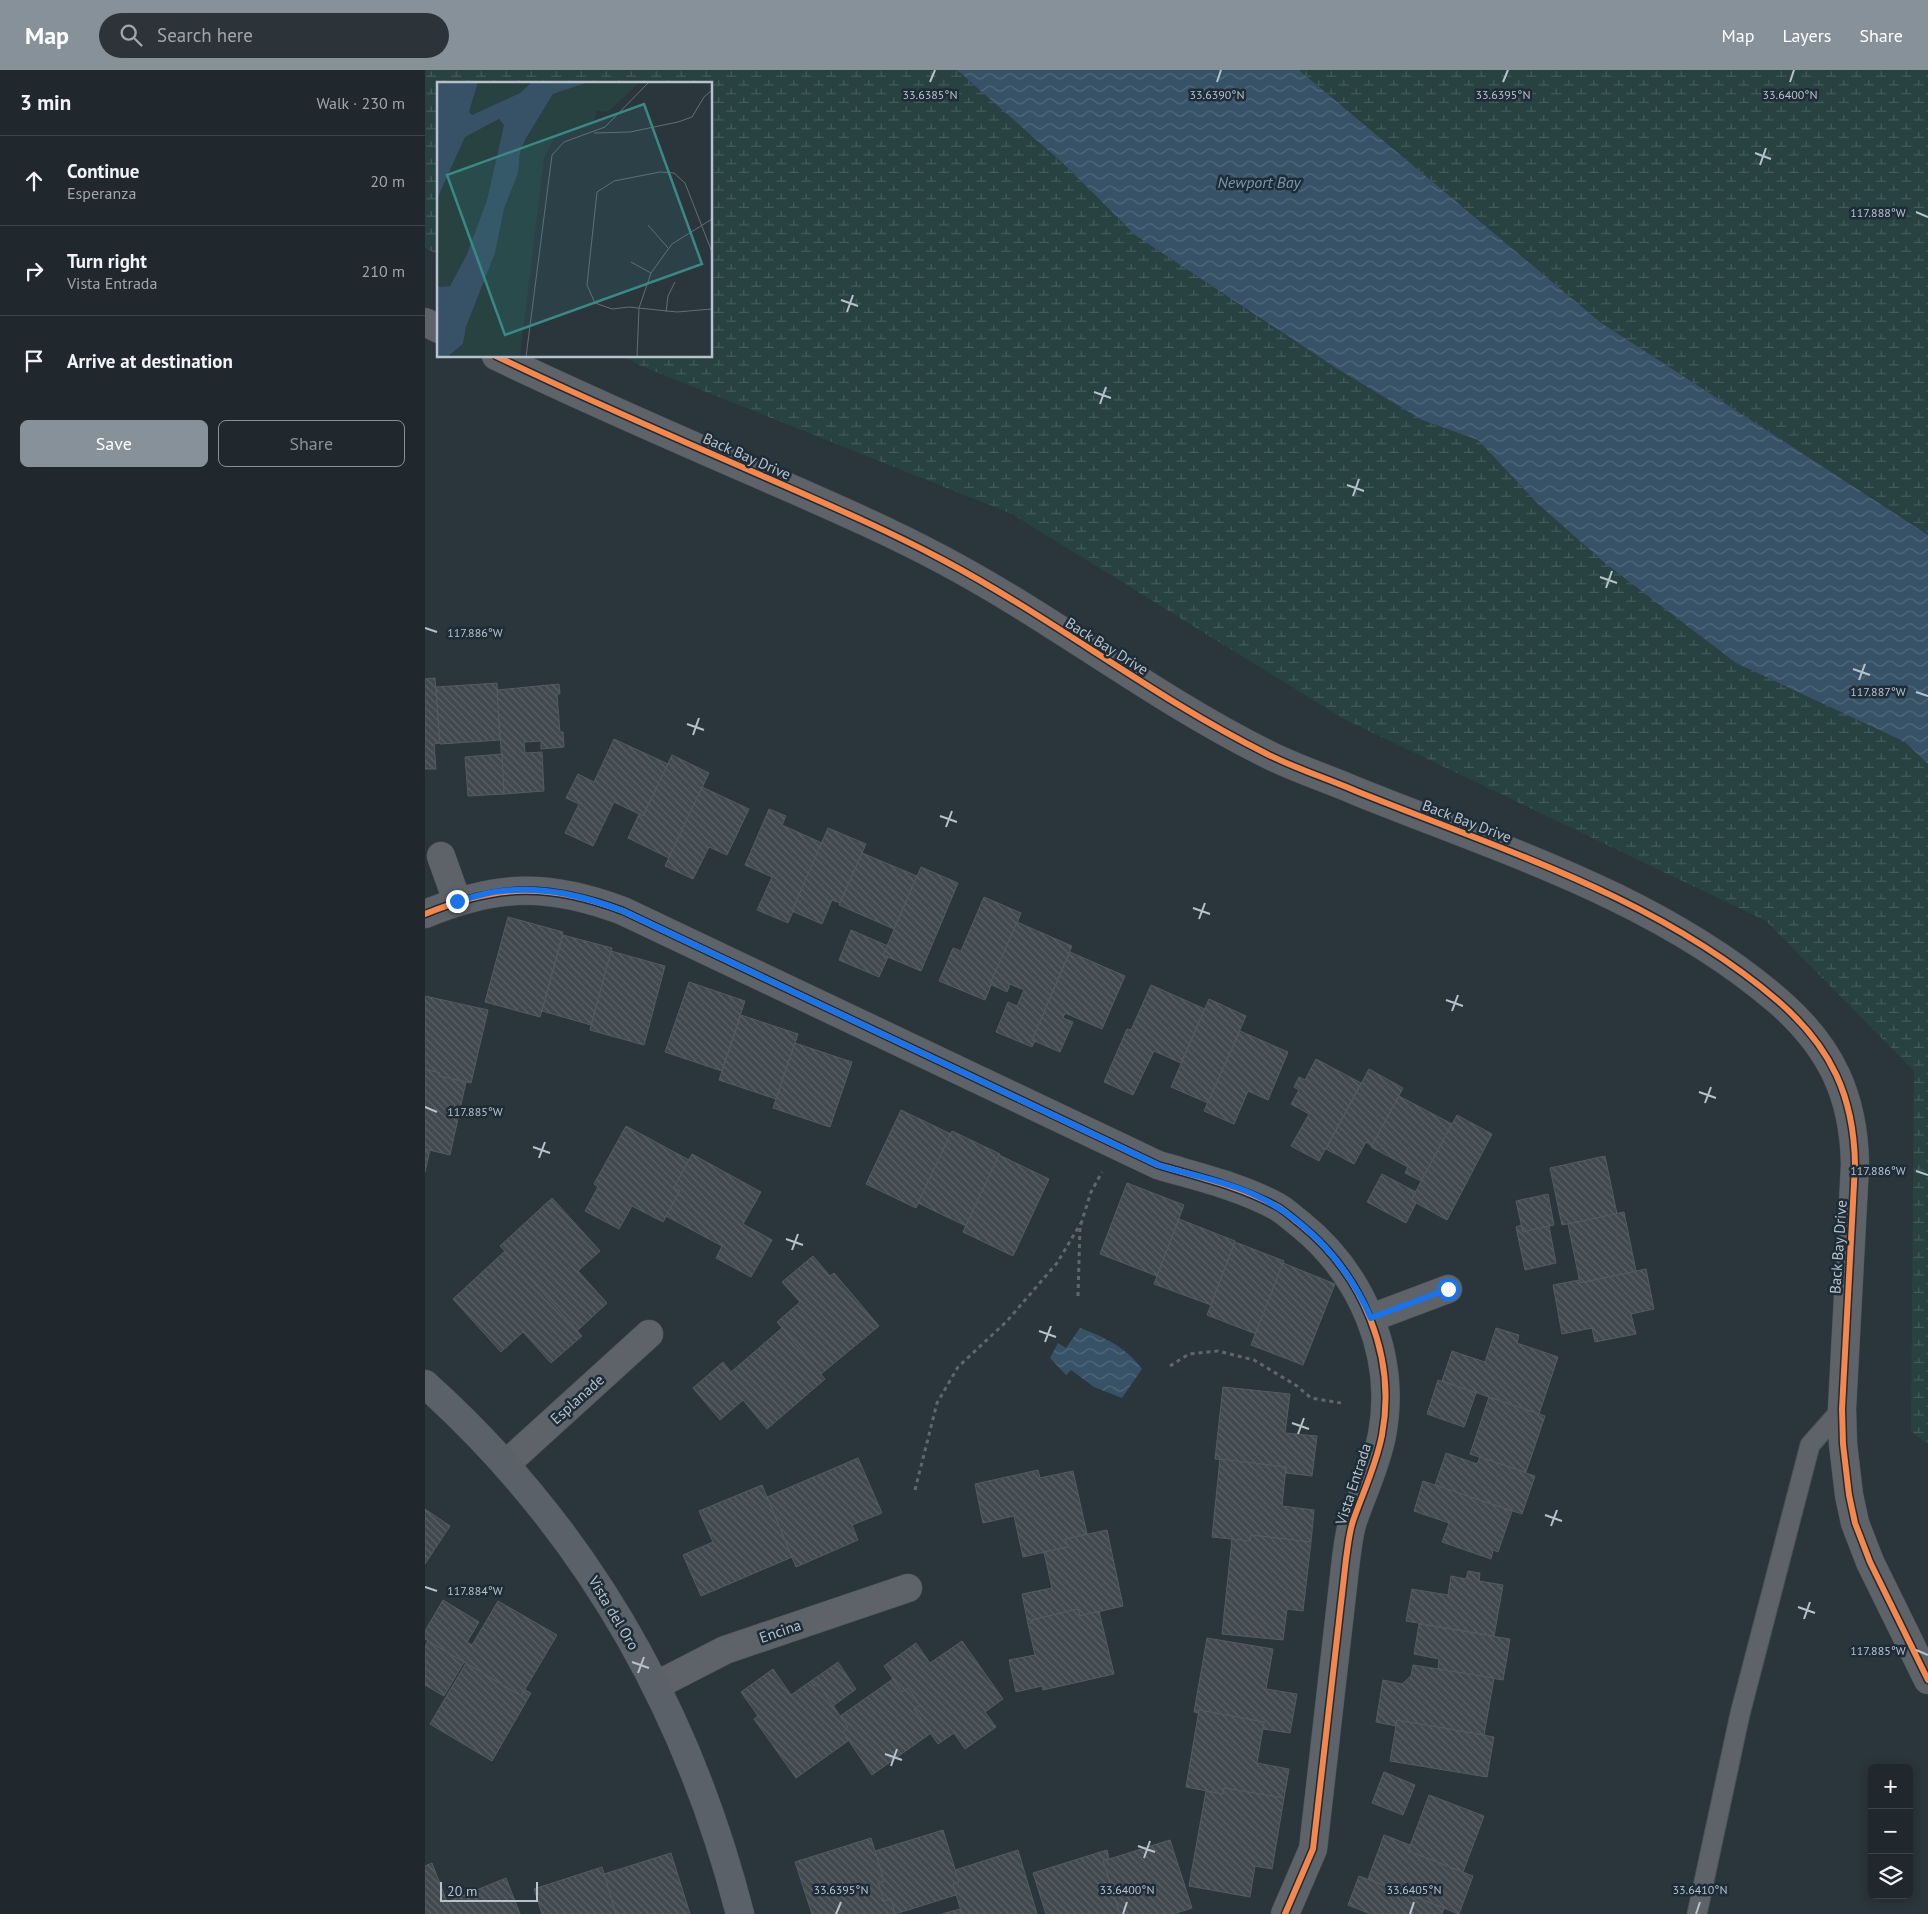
<!DOCTYPE html>
<html lang="en">
<head>
<meta charset="utf-8">
<style>
  :root { --surface:#20282d; --page:#2d3439; --text:#f1f3f6; --muted:#a2a6aa; --line:#3d4449; --accent:#86919a }
  body { margin:0; font-family:"PT Sans",sans-serif; background:var(--page); color:var(--text) }
  .controls { position:absolute; right:15px; bottom:15px; display:grid; overflow:hidden; border-radius:8px; box-shadow:0 2px 12px #0003 }
  .controls button { width:45px; height:45px; display:grid; place-items:center; padding:0; border:0; border-bottom:1px solid var(--line); background:var(--surface); color:var(--text); font:25px sans-serif }
  .scale { position:absolute; left:15px; bottom:12px; width:98px; box-sizing:border-box; padding-left:5px; border:2px solid #b7c2cc; border-top:0; font-size:14px; line-height:18px; white-space:nowrap; color:#b7c2cc; -webkit-text-stroke:4px #1e2c37; paint-order:stroke }
  .stop { position:absolute; width:15px; height:15px; margin:-11px; border:4px solid #1a73e8; border-radius:50%; background:#fff }
  .stop.end { background:#1a73e8; border-color:#fff; box-shadow:0 1px 5px #0008 }
  .list { margin:0; padding:0; list-style:none }
  h2 { display:flex; justify-content:space-between; align-items:center; height:65px; margin:0; padding:0 20px; font-size:21px }
  h2 small { font-size:16px; font-weight:400; color:var(--muted) }
  .list li { display:grid; grid-template-columns:32px 1fr auto; gap:15px; align-items:center; box-sizing:border-box; height:90px; padding:0 20px; border-top:1px solid var(--line) }
  .list b { display:block; font-size:19px; white-space:nowrap }
  .list p { margin:0; font-size:16px; white-space:nowrap; color:var(--muted) }
  .list em { font-size:16px; font-style:normal; color:var(--muted) }
  .actions { display:flex; gap:10px; padding:15px 20px }
  .actions a { flex:1; padding:11px 0; border:1px solid var(--accent); border-radius:8px; text-align:center; font-size:18px; color:var(--accent) }
  .actions .main { background:var(--accent); color:#fff }
  .icon { flex:none; width:28px; height:28px; fill:none; stroke:currentColor; stroke-width:2; stroke-linecap:round; stroke-linejoin:round }
  .map { position:relative; flex:none; width:1503px; height:1844px; overflow:hidden }
  header { display:flex; align-items:center; gap:30px; box-sizing:border-box; height:70px; padding:0 25px; background:var(--accent); color:#fff }
  header strong { font-size:24px }
  nav { display:flex; gap:28px; margin-inline-start:auto; font-size:18px }
  .search { width:350px; height:45px; background:var(--page); display:flex; align-items:center; gap:12px; box-sizing:border-box; padding:0 18px; border-radius:28px; color:var(--muted); font-size:19px }
  main { display:flex }
  aside { flex:1; background:var(--surface) }
  .map>svg:first-child { display:block }
  .wetland { fill:url(#wetland-marsh) }
  .water { fill:url(#water-waves) }
  .building { fill:url(#building-back-hatch); stroke:#545c63 }
  .lines { fill:none; stroke-linecap:round; stroke-linejoin:round }
  .lane-casing { stroke:#4a5156; stroke-width:21 }
  .street-casing { stroke:#4a5156; stroke-width:29 }
  .secondary-casing { stroke:#4a5156; stroke-width:29 }
  .path { stroke:#60676c; stroke-width:3; stroke-dasharray:4 4; stroke-linecap:butt }
  .lane { stroke:#5d6369; stroke-width:19 }
  .street { stroke:#5d6369; stroke-width:28 }
  .secondary { stroke:#5b6168; stroke-width:28 }
  .cycleway-casing { stroke:#1e2c37; stroke-width:9 }
  .cycleway { stroke:#f5874c; stroke-width:6 }
  .route { stroke:#1a73e8; stroke-width:6 }
  .ticks { fill:none; stroke:#b7c2cc; stroke-width:2 }
  .labels { text-anchor:middle; dominant-baseline:central; stroke-width:5; stroke-linejoin:round; paint-order:stroke }
  .street-label { font-size:15px; fill:#b7c2cc; stroke:#1e2c37 }
  .water-label { font-size:16px; font-style:italic; fill:#7697b0; stroke:#1e2c37 }
  .inset-road { fill:none; stroke:#636d76; stroke-width:1 }
  .view { fill:#398986; fill-opacity:0.15; stroke:#398986; stroke-width:2.5 }
  .inset-edge { fill:none; stroke:#b7c2cc; stroke-width:2.5 }
  .ticks-label { font-size:12px; text-anchor:middle; fill:#b7c2cc; stroke:#1e2c37; stroke-width:5; stroke-linejoin:round; paint-order:stroke }
</style>
</head>
<body>
<header>
<strong>Map</strong>
<div class="search"><svg class="icon" aria-label="search" viewBox="0 0 24 24"><circle cx="10" cy="10" r="6"/><path d="M15 15l6 6"/></svg>Search here</div>
<nav><a>Map</a><a>Layers</a><a>Share</a></nav>
</header>
<main>
<aside>
<h2>3 min<small>Walk · 230 m</small></h2>
<ul class="list">
<li><svg class="icon" aria-label="ahead" viewBox="0 0 24 24"><path d="M12 20V5M6 11l6-6 6 6"/></svg><div><b>Continue</b><p>Esperanza</p></div><em>20 m</em></li>
<li><svg class="icon" aria-label="right" viewBox="0 0 24 24"><path d="M7 20v-9h11M14 6l5 5-5 5"/></svg><div><b>Turn right</b><p>Vista Entrada</p></div><em>210 m</em></li>
<li><svg class="icon" aria-label="arrive" viewBox="0 0 24 24"><path d="M6 21V4h12l-3 4 3 4H6"/></svg><div><b>Arrive at destination</b></div></li>
</ul>
<div class="actions"><a class="main">Save</a><a>Share</a></div>
</aside>
<div class="map">
<svg width="1503" height="1844" viewBox="0 0 1503 1844">
  <defs>
    <pattern id="wetland-marsh" width="20" height="14" patternUnits="userSpaceOnUse" patternTransform="scale(1.25)"><rect width="20" height="14" fill="#284141"/><path d="M1 5h8M5 5V1M11 12h8M15 12V8" fill="none" stroke="#455b5b"/></pattern>
    <pattern id="water-waves" width="16" height="10" patternUnits="userSpaceOnUse" patternTransform="scale(1.25)"><rect width="16" height="10" fill="#375266"/><path d="M0 5q4-4 8 0t8 0" fill="none" stroke="#52697b"/></pattern>
    <pattern id="building-back-hatch" width="6" height="6" patternUnits="userSpaceOnUse" patternTransform="scale(1.25)"><rect width="6" height="6" fill="#41494f"/><path d="M-1 5l2 2M0 0l6 6M5-1l2 2" fill="none" stroke="#5a6267"/></pattern>
  </defs>
  <rect width="100%" height="100%" fill="#2b353c"/>
  <g class="wetland">
    <path d="M0,0H532L642,97L710,165L911,298L997,350L1053,370L1113,434L1181,494L1311,593L1480,672L1503,694V1374L1486,1362L1489,1001L1341,851L917,648L587,444L216,296L198,286H286V14H14V185L0,178Z"/>
    <path d="M874,0H1503V465L1175,252Z"/>
  </g>
  <g class="water">
    <path d="M532,0H874L1175,252L1503,465V694L1480,672L1311,593L1181,494L1113,434L1053,370L997,350L911,298L710,165L642,97Z"/>
    <path d="M655,1258C679,1267 701,1277 717,1299L697,1328L669,1317L646,1300L641,1305L625,1288L633,1273L641,1278Z"/>
  </g>
  <g class="building">
    <path d="M10,608L15,673L9,674L11,699H0V609Z"/>
    <path d="M72,613L75,670L15,674L11,617Z"/>
    <path d="M134,614L135,624H132L135,662H138L139,677L116,679V671L99,672L100,683L117,682L119,721L79,724L72,620Z"/>
    <path d="M189,669L243,694L218,746L189,732L168,776L140,763L154,734L141,728L153,704L169,712Z"/>
    <path d="M77,684L79,724L43,726L40,687Z"/>
    <path d="M247,685L284,703L244,788L203,768L214,744L218,746Z"/>
    <path d="M277,717L324,739L302,785L284,777L268,809L240,796Z"/>
    <path d="M344,739L361,746L357,755L397,773L363,853L332,840L347,807L320,795Z"/>
    <path d="M403,758L441,774L415,833L407,830L397,854L367,841Z"/>
    <path d="M437,783L492,806L469,859L414,835Z"/>
    <path d="M496,797L533,813L496,901L458,885Z"/>
    <path d="M559,827L596,843L560,930L514,911L528,878L536,881Z"/>
    <path d="M83,847L138,862L115,947L60,932Z"/>
    <path d="M592,852L647,876L607,970L610,971L607,977L571,962L583,932L592,936L599,920L585,914L582,922L565,914Z"/>
    <path d="M426,860L463,876L458,885L463,887L454,907L414,890Z"/>
    <path d="M138,865L187,878L166,955L117,941Z"/>
    <path d="M186,881L240,896L219,975L165,960Z"/>
    <path d="M645,882L700,906L677,959L640,943L638,948L648,952L635,982L607,970Z"/>
    <path d="M264,912L320,931L297,1001L240,982Z"/>
    <path d="M726,915L780,939L756,993L729,981L708,1025L679,1012L702,959L706,960Z"/>
    <path d="M0,926L63,940L46,1013L14,1006L15,1003L0,999Z"/>
    <path d="M784,929L821,946L783,1033L746,1017Z"/>
    <path d="M316,945L373,964L351,1029L294,1010Z"/>
    <path d="M815,961L863,982L843,1030L823,1021L809,1054L779,1041Z"/>
    <path d="M370,973L427,992L405,1057L348,1038Z"/>
    <path d="M891,989L936,1013L894,1091L866,1076L884,1044L866,1034L874,1020L869,1017L874,1007L880,1010Z"/>
    <path d="M0,999L15,1003L14,1006L41,1012L25,1085L0,1079Z"/>
    <path d="M944,999L978,1018L947,1076L941,1072L929,1094L901,1079Z"/>
    <path d="M974,1026L1027,1054L996,1111L980,1103L983,1097L946,1077Z"/>
    <path d="M476,1040L526,1064L491,1138L441,1114Z"/>
    <path d="M1032,1045L1067,1064L1022,1150L986,1130Z"/>
    <path d="M201,1056L264,1090L249,1118L255,1121L238,1152L207,1136L194,1159L160,1141L173,1117L169,1114Z"/>
    <path d="M527,1061L575,1084L541,1156L493,1133Z"/>
    <path d="M0,1079L5,1080L0,1102Z"/>
    <path d="M267,1084L336,1122L318,1154L347,1170L326,1207L291,1188L297,1176L241,1146L255,1121L249,1118Z"/>
    <path d="M574,1085L624,1109L588,1186L538,1162Z"/>
    <path d="M1180,1086L1192,1144L1137,1155L1125,1098Z"/>
    <path d="M957,1104L991,1122L986,1130L991,1133L981,1153L942,1132Z"/>
    <path d="M702,1113L759,1135L732,1206L675,1184Z"/>
    <path d="M1123,1124L1129,1155L1098,1162L1091,1131Z"/>
    <path d="M127,1128L175,1181L153,1201L182,1233L152,1261L75,1176Z"/>
    <path d="M1199,1142L1211,1201L1155,1213L1143,1154Z"/>
    <path d="M754,1149L810,1171L786,1235L729,1214Z"/>
    <path d="M1096,1155L1098,1162L1124,1156L1131,1193L1100,1200L1091,1157Z"/>
    <path d="M810,1172L859,1191L831,1264L782,1245Z"/>
    <path d="M80,1181L157,1266L126,1293L98,1262L76,1282L28,1229Z"/>
    <path d="M388,1186L405,1206L409,1203L454,1256L396,1304L352,1252L375,1232L357,1212Z"/>
    <path d="M858,1193L910,1214L878,1295L826,1275Z"/>
    <path d="M1221,1199L1229,1239L1206,1244L1211,1264L1170,1272L1167,1258L1137,1264L1128,1215L1154,1210L1155,1213Z"/>
    <path d="M357,1258L400,1309L342,1359L318,1330L295,1350L268,1318L298,1292L306,1302Z"/>
    <path d="M1071,1258L1094,1265L1092,1273L1133,1287L1114,1344L1017,1311L1027,1281L1060,1292Z"/>
    <path d="M1013,1310L1051,1323L1039,1357L1002,1344Z"/>
    <path d="M798,1317L865,1324L860,1363L892,1366L887,1406L861,1403V1397L790,1389Z"/>
    <path d="M1064,1327L1120,1346L1101,1402L1045,1384Z"/>
    <path d="M1021,1383L1052,1394L1055,1387L1110,1406L1097,1444L1010,1415Z"/>
    <path d="M433,1388L457,1443L427,1455L433,1470L371,1497L342,1427Z"/>
    <path d="M795,1389L861,1397L857,1436L889,1440L886,1472L826,1465L825,1471L787,1467Z"/>
    <path d="M613,1400L615,1408L648,1401L662,1464L640,1469L643,1477L598,1487L589,1446L558,1453L550,1414Z"/>
    <path d="M998,1411L1087,1441L1073,1482L1068,1480L1066,1489L1017,1472L1024,1453L989,1441Z"/>
    <path d="M337,1415L367,1487L276,1526L258,1485L288,1472L274,1441Z"/>
    <path d="M0,1439L25,1456L0,1494Z"/>
    <path d="M682,1460L698,1536L655,1546L653,1539L607,1550L608,1552L603,1554L597,1524L627,1518L619,1482L643,1477L640,1469Z"/>
    <path d="M826,1465L886,1472L878,1541L862,1539L858,1570L797,1564L807,1469L825,1471Z"/>
    <path d="M1043,1501L1055,1503L1054,1511L1078,1515L1069,1566L981,1551L987,1519L1023,1525L1026,1506L1041,1509Z"/>
    <path d="M18,1530L54,1552L42,1572L47,1575L73,1531L132,1565L96,1626L0,1569V1561Z"/>
    <path d="M653,1539L655,1546L674,1541L689,1604L618,1620L617,1616L591,1622L584,1590L610,1585L603,1554L608,1552L607,1550Z"/>
    <path d="M994,1554L1085,1569L1078,1610L1013,1599L1014,1589L989,1584Z"/>
    <path d="M782,1568L848,1579L841,1619L872,1624L865,1663L838,1659L839,1652L774,1640L773,1643L769,1642Z"/>
    <path d="M3,1571L39,1592L19,1626L0,1615V1576Z"/>
    <path d="M537,1571L578,1629L560,1642L571,1657L540,1679L529,1663L513,1674L489,1639L495,1635L483,1618L477,1622L459,1596L491,1573L505,1593Z"/>
    <path d="M413,1592L431,1619L408,1636L393,1614L389,1616L386,1611Z"/>
    <path d="M41,1593L96,1626L100,1620L106,1623L67,1691L5,1654Z"/>
    <path d="M988,1595L1069,1608L1059,1665L972,1650L971,1656L951,1652L958,1610L977,1614L986,1606Z"/>
    <path d="M348,1599L366,1625L386,1611L389,1616L393,1614L423,1657L418,1662L423,1671L371,1708L329,1649L333,1646L316,1622Z"/>
    <path d="M468,1609L477,1622L483,1618L495,1635L489,1639L506,1663L447,1705L418,1662L423,1657L415,1646Z"/>
    <path d="M774,1640L839,1652L832,1693L864,1699L859,1728L799,1718L798,1724L761,1717Z"/>
    <path d="M972,1650L1069,1667L1062,1707L965,1691Z"/>
    <path d="M959,1702L990,1715L978,1745L947,1733Z"/>
    <path d="M799,1718L859,1728L847,1799L830,1796L825,1827L764,1816L781,1721L798,1724Z"/>
    <path d="M1004,1725L1059,1746L1038,1802L983,1781Z"/>
    <path d="M518,1760L534,1812L528,1814L531,1825L470,1844L466,1829L459,1831L453,1813L459,1811L450,1781Z"/>
    <path d="M959,1765L985,1775L983,1781L1048,1806L1034,1844L943,1809Z"/>
    <path d="M446,1768L459,1811L453,1813L459,1831L466,1829L470,1844H387L370,1792Z"/>
    <path d="M745,1770L767,1838L748,1844H695L678,1791Z"/>
    <path d="M593,1780L612,1844H537L528,1814L534,1812L530,1800Z"/>
    <path d="M682,1780L684,1788L678,1791L695,1844H621L608,1803Z"/>
    <path d="M246,1783L265,1844H191L179,1804Z"/>
    <path d="M7,1793L22,1832L26,1844H0V1796Z"/>
    <path d="M177,1797L191,1844H117L109,1819Z"/>
    <path d="M934,1806L1019,1838L1017,1844H946L923,1835Z"/>
    <path d="M81,1808L95,1844H26L22,1832Z"/>
    <path d="M535,1839L537,1844H517Z"/>
  </g>
  <g class="lines">
    <defs>
      <path id="lane" d="M1272,1844L1315,1644L1385,1375L1417,1339"/>
      <g id="street">
        <path d="M0,252L14,259"/>
        <path d="M71,286C160,329 250,368 340,407C399,433 460,459 518,490C629,549 728,627 840,683C869,698 901,708 931,721C1077,780 1232,827 1353,931C1406,977 1429,1026 1430,1095L1417,1339L1418,1374L1424,1425L1430,1453L1445,1492L1503,1610"/>
        <path d="M16,786L32,831"/>
        <path d="M0,844C73,814 124,813 198,841L733,1095C773,1107 814,1116 851,1136C859,1140 867,1148 875,1154C937,1204 972,1285 957,1365C951,1396 938,1422 928,1451C924,1463 923,1476 921,1489L888,1779L860,1844"/>
        <path d="M946,1248L1023,1219"/>
        <path d="M81,1394L224,1264"/>
        <path d="M232,1615L300,1580L483,1518"/>
      </g>
      <path id="secondary" d="M0,1314C160,1458 262,1637 315,1844"/>
    </defs>
    <use href="#lane" class="lane-casing"/>
    <use href="#street" class="street-casing"/>
    <use href="#secondary" class="secondary-casing"/>
    <g class="path">
      <path d="M653,1226L655,1157L666,1122L677,1102"/>
      <path d="M745,1296L764,1284L793,1281L829,1290L872,1316L886,1328L916,1333"/>
      <path d="M490,1420L512,1333L533,1297L582,1251L632,1193L656,1153"/>
    </g>
    <use href="#lane" class="lane"/>
    <use href="#street" class="street"/>
    <use href="#secondary" class="secondary"/>
    <defs>
      <g id="cycleway">
        <path d="M71,286C160,329 250,368 340,407C399,433 460,459 518,490C629,549 728,627 840,683C869,698 901,708 931,721C1077,780 1232,827 1353,931C1406,977 1429,1026 1430,1095L1417,1339L1418,1374L1424,1425L1430,1453L1445,1492L1503,1610"/>
        <path d="M0,844C73,814 124,813 198,841L733,1095C773,1107 814,1116 851,1136C859,1140 867,1148 875,1154C937,1204 972,1285 957,1365C951,1396 938,1422 928,1451C924,1463 923,1476 921,1489L888,1779L860,1844"/>
      </g>
    </defs>
    <use href="#cycleway" class="cycleway-casing"/>
    <use href="#cycleway" class="cycleway"/>
  </g>
  <g class="lines">
    <path class="route" d="M32,831C46,828 62,822 77,821C119,816 159,826 198,841L733,1095C758,1103 785,1108 810,1117C872,1138 920,1189 946,1248L1023,1219"/>
  </g>
  <path class="ticks" d="M505,12L510,0M792,12L796,0M1078,12L1083,0M1365,12L1369,0M1330,83L1346,89M1335,95L1341,78M1491,142L1503,147M416,230L433,236M422,242L428,225M669,322L686,328M675,334L681,317M922,415L939,421M928,426L934,409M1175,507L1192,513M1181,518L1187,501M0,558L12,562M1428,599L1445,605M1434,610L1440,594M1491,622L1503,626M262,654L279,660M268,665L274,648M515,746L532,752M521,757L527,741M768,838L785,844M774,849L780,833M1021,930L1038,936M1027,941L1033,925M1274,1022L1291,1028M1280,1033L1286,1017M0,1037L12,1042M108,1077L125,1083M114,1088L120,1072M1491,1101L1503,1105M361,1169L378,1175M367,1180L373,1164M614,1261L631,1267M620,1272L626,1256M867,1353L884,1359M873,1364L879,1348M1120,1445L1137,1451M1126,1456L1132,1440M0,1517L12,1521M1373,1537L1390,1543M1379,1549L1385,1532M1491,1580L1503,1585M207,1592L224,1598M213,1603L219,1587M460,1684L477,1690M466,1696L472,1679M713,1776L730,1782M719,1788L725,1771M411,1844L416,1832M698,1844L702,1832M985,1844L989,1832M1271,1844L1275,1832"/>
  <g class="labels">
    <g class="street-label">
      <text transform="translate(322 386) rotate(24)">Back Bay Drive</text>
      <text transform="translate(682 576) rotate(32)">Back Bay Drive</text>
      <text transform="translate(1042 751) rotate(21)">Back Bay Drive</text>
      <text transform="translate(1413 1177) rotate(-86)">Back Bay Drive</text>
      <text transform="translate(152 1329) rotate(-42)">Esplanade</text>
      <text transform="translate(928 1414) rotate(-72)">Vista Entrada</text>
      <text transform="translate(189 1543) rotate(59)">Vista del Oro</text>
      <text transform="translate(355 1561) rotate(-19)">Encina</text>
    </g>
    <g class="water-label">
      <text x="834" y="112">Newport Bay</text>
    </g>
  </g>
  <g transform="translate(12 12)">
    <rect width="275" height="275" fill="#2b353c"/>
    <path d="M41,0H95L83,11L35,33L32,30ZM152,0H203L171,30L160,29L156,42L117,56L107,77L83,275H10L26,262L29,245L58,171L67,127L81,91L83,70L88,58L116,12ZM62,37L67,43L50,118L30,172L13,204L2,205L1,114L28,55Z" fill="#284141"/>
    <path d="M0,0H41L32,30L35,33L83,11L95,0H152L116,12L88,58L83,70L81,91L67,127L58,171L29,245L26,262L10,275H0V202L2,205L13,204L30,172L50,118L67,43L62,37L28,55L0,117Z" fill="#375266"/>
    <path class="inset-road" d="M157,51L193,50L241,40L255,35L267,15L275,8M211,143L231,166M275,170L248,101L237,91L223,90L177,99L160,110L150,203L158,221L175,227L192,225L240,230L275,227M194,180L214,191M229,230L231,214L238,200M89,275L115,73L127,60L168,45L212,0M200,275L202,226L214,191L235,162L275,137"/>
    <path class="view" d="M207,22L265,182L68,253L10,93Z"/>
    <rect width="275" height="275" class="inset-edge"/>
  </g>
  <g class="ticks-label">
    <text x="505" y="29">33.6385°N</text>
    <text x="792" y="29">33.6390°N</text>
    <text x="1078" y="29">33.6395°N</text>
    <text x="1365" y="29">33.6400°N</text>
    <text x="1453" y="147">117.888°W</text>
    <text x="50" y="567">117.886°W</text>
    <text x="1453" y="626">117.887°W</text>
    <text x="50" y="1046">117.885°W</text>
    <text x="1453" y="1105">117.886°W</text>
    <text x="50" y="1525">117.884°W</text>
    <text x="1453" y="1585">117.885°W</text>
    <text x="416" y="1824">33.6395°N</text>
    <text x="702" y="1824">33.6400°N</text>
    <text x="989" y="1824">33.6405°N</text>
    <text x="1275" y="1824">33.6410°N</text>
  </g>
</svg>
<div class="controls">
<button>+</button>
<button>−</button>
<button><svg class="icon" aria-label="layers" viewBox="0 0 24 24"><path d="M12 4l9 5-9 5-9-5zM3 14l9 5 9-5"/></svg></button>
</div>
<div class="scale">20 m</div>
<div class="stop" style="left:1023px;top:1219px"></div>
<div class="stop end" style="left:32px;top:831px"></div>
</div>
</main>
</body>
</html>
